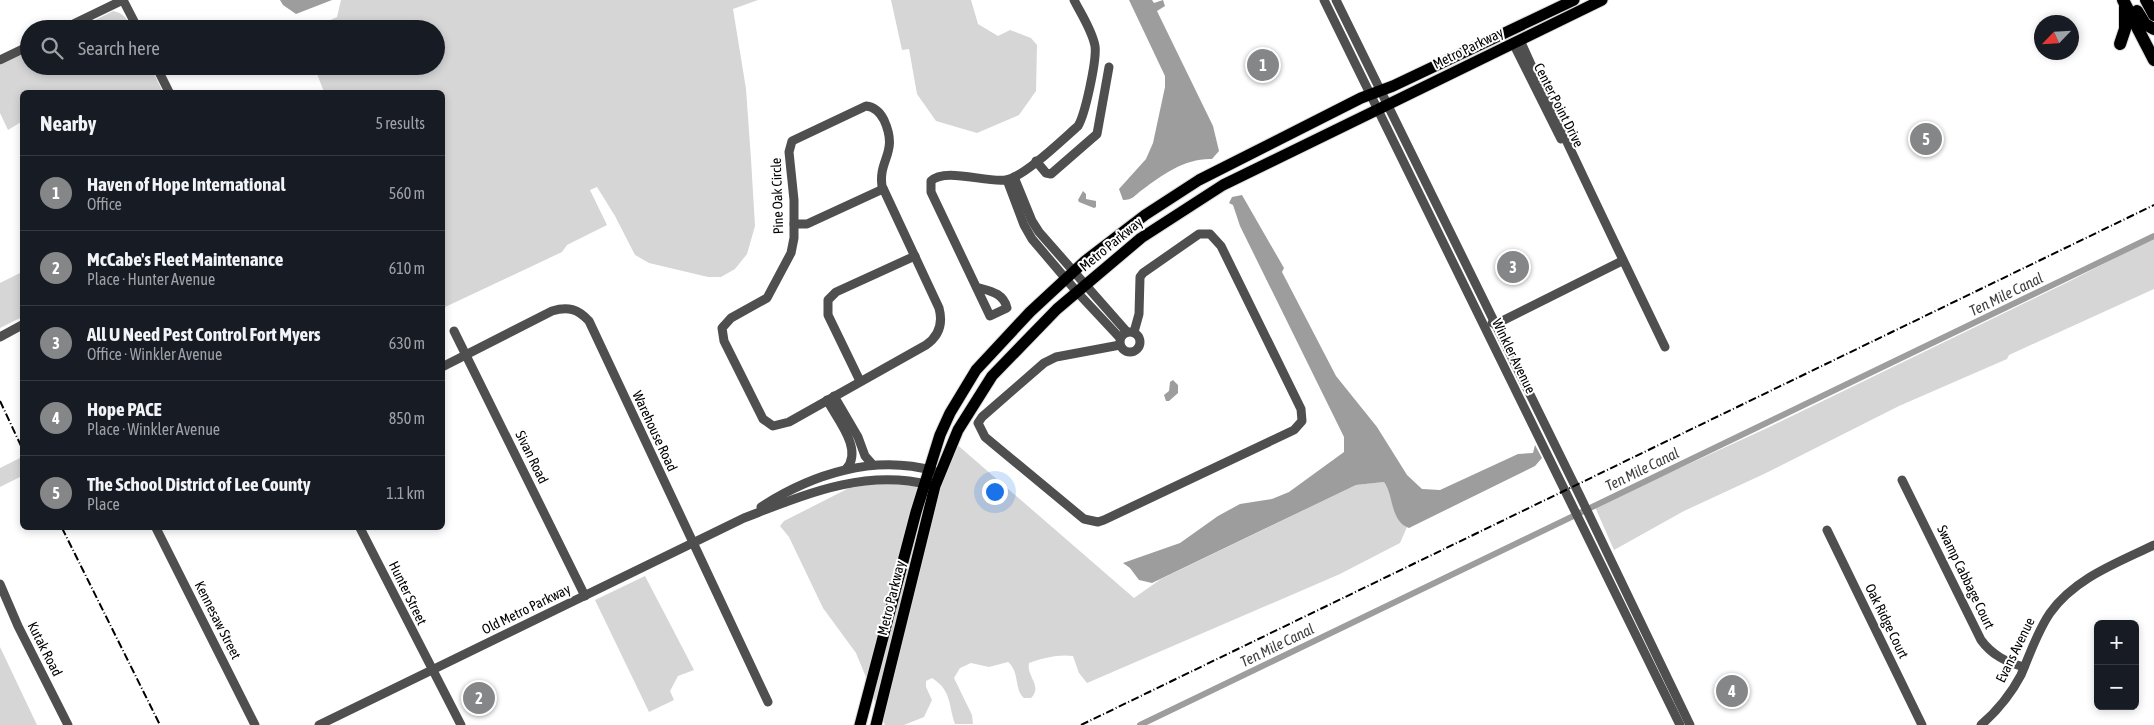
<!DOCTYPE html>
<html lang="en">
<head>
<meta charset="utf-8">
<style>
  :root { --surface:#171b24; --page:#20242c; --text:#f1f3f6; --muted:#9ea1a6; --line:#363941; --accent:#858687 }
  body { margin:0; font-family:"Asap Condensed",sans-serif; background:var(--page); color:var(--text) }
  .controls { position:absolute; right:15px; bottom:15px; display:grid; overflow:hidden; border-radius:8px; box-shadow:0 2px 8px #0003 }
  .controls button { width:45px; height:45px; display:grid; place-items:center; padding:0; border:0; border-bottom:1px solid var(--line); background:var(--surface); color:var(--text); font:25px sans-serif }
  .compass { position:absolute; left:2034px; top:15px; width:45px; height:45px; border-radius:50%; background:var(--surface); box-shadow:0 2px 8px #0003; rotate:245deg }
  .you { position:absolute; left:994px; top:491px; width:18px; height:18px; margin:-12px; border:4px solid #fff; border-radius:50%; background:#1a73e8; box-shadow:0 0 0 8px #1a73e833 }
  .badge { display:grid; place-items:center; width:32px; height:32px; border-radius:50%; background:var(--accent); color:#fff; font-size:16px; font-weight:700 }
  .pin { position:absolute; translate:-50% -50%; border:2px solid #fff; box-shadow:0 1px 5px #0006 }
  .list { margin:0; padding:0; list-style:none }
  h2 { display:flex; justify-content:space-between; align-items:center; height:65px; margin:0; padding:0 20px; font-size:21px }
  h2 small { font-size:16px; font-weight:400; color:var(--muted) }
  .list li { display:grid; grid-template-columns:32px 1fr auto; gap:15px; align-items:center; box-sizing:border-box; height:75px; padding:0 20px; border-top:1px solid var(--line) }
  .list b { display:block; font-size:19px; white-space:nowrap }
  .list p { margin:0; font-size:16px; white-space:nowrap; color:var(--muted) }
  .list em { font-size:16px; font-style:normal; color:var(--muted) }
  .icon { flex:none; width:28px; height:28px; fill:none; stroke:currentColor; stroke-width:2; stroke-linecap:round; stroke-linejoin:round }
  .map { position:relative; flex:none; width:2154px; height:725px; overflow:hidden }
  .search { position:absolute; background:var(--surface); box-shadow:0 2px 8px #0003; left:20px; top:20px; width:425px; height:55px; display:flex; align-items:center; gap:12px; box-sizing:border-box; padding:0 18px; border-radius:28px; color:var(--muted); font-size:19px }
  .panel { position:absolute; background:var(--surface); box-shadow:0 2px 8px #0003; left:20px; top:90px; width:425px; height:440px; border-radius:8px }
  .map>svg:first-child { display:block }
  .green { fill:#d6d6d6 }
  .water { fill:#9d9d9d }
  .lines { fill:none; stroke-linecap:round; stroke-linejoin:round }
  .canal { stroke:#9d9d9d; stroke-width:6 }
  .major-casing { stroke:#dbdbdb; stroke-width:13 }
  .highway-casing { stroke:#dbdbdb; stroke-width:14 }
  .minor { stroke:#4f4f4f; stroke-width:9 }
  .major { stroke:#000; stroke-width:11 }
  .highway { stroke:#000; stroke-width:12 }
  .rail { stroke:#000; stroke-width:2; stroke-dasharray:8 2.5 1 2.5; stroke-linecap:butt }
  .labels { text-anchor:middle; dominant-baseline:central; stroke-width:4; stroke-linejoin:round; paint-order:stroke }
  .street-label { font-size:14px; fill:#000; stroke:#fff }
  .water-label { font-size:15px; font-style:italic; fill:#3e3e3e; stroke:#fff }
</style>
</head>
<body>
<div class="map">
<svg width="2154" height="725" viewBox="0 0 2154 725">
  <rect width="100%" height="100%" fill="#fff"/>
  <g class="green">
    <path d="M341,0H758L733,9L746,89L751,159L755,226L747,254L735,269L721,277H708L649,263L635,255L615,216L597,187L590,190L607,225L567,245L562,252L443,308L442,92H324L314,66H436V29H306L308,24L317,26L337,17Z"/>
    <path d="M891,0H971L978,24L998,36L1010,30L1031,38L1037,45L1036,91L1019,115L977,133L936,121L917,94L909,49L902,50Z"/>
    <path d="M113,11C124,13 127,19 132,29H78Z"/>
    <path d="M29,54V66H150L163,92H22V124L21,122L8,130L0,113V65L21,55L24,57Z"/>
    <path d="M2154,238V289L2009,355L2007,359L1899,406L1766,473L1684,511L1614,550L1595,507L1765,429L2068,282Z"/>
    <path d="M22,272V317L0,328V283Z"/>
    <path d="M954,442L1134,598L1161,579L1356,485L1384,482C1394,497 1390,515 1407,527L1400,543L1340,574L1087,683L1079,673L1073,656C1059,654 1043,658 1029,663C1026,676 1043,686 1031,698H1024C1014,690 1020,672 1008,662L989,667L971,663L960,668L954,678L972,715L973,724H955C948,704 952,691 932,678L926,681V687L932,700L924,717L904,725H885L881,717L939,487Z"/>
    <path d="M22,457V476L0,487V468Z"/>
    <path d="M888,482L920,486L868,682L856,653L823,608L789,537L780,526L784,521L855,485Z"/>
    <path d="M926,487L931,488L877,707L872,694Z"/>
    <path d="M645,576L694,670L678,676L670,691L674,700L649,712L595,600Z"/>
    <path d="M0,647L37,725H0Z"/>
  </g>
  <g class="water">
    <path d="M280,0H332L296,14L283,5Z"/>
    <path d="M1129,0H1152L1154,3L1163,0L1165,6L1157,11L1213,126L1219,151L1212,159C1186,158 1163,174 1142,190C1135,195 1133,200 1123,200L1119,189L1146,159L1153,143L1165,87V76Z"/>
    <path d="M1083,191L1086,194V199L1096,201V207L1094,208L1079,202L1078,200Z"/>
    <path d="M1242,195L1284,268L1282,272L1336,376L1377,427L1407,475L1422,489L1440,490L1518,454L1533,453L1535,445L1542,458L1535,466L1409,528C1390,521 1394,496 1384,482L1356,485L1152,583L1139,580L1130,568L1123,563L1180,543L1218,516L1240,504L1272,499L1289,492L1344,452V437L1240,226L1233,205L1229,203L1232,197Z"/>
    <path d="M1173,380L1178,385V393L1169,401H1166L1164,395L1169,391L1170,382Z"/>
  </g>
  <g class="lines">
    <path class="canal" d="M1140,725L2154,236"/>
    <defs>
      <g id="major">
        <path d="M860,725L916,512L940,435L950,413L976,370L1030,312L1085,261L1145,215L1199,180L1361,98L1393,86L1574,0"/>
        <path d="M876,725L935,486L958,430L992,376L1057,309L1141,238L1223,185L1602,0"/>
      </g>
      <g id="highway">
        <path d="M2123,0L2154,60"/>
        <path d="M2146,0L2154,15"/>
        <path d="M2137,11L2145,24L2154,29"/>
        <path d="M2120,44L2125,29V7"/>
      </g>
    </defs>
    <use href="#major" class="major-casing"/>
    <use href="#highway" class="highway-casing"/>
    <g class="minor">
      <path d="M123,0L138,29"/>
      <path d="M1324,0L1680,725"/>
      <path d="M1336,0L1580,496L1690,725"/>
      <path d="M63,29L123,0"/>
      <path d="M1520,40C1566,143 1616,245 1665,347"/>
      <path d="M1513,43L1561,139"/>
      <path d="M0,60L29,46"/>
      <path d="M156,66L169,92"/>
      <path d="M866,106C875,107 880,112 884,120C899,153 878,159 882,186L939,308C943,323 939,336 926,345L789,422L773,426L763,419L724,341L722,328L731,318L767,298L791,253L794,238V200L789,152L792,141Z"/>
      <path d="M1036,161L1046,173L1051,174L1097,134L1109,67"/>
      <path d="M1014,177L1032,221L1039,232L1127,332"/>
      <path d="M1007,180L1024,225L1032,239L1077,292L1120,338"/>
      <path d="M794,224H807L883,189"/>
      <path d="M976,287C989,291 1003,292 1007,308L990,316L931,192V181C945,167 986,183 1006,180C1024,177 1063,139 1078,126C1085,115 1097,60 1095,46C1092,30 1081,14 1074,0"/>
      <path d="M1492,323L1496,324L1622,261"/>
      <path d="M454,331L585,596"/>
      <circle cx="1130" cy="342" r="10"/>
      <path d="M0,337L22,325"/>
      <path d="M1120,345L1056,357L1044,363L982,417L978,423L985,437L1084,519L1098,522L1104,520L1294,430L1302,421L1301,409L1221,246L1210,234H1199L1143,273L1140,277L1139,314L1134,332"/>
      <path d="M442,367L552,311C568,306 578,309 589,321L768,702"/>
      <path d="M860,381L828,315V300L836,292L915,256"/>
      <path d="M834,396L858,437L865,456L873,465"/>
      <path d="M827,400C837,419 864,450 846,469"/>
      <path d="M1902,480L1981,640C1992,655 2006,662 2024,667"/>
      <path d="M761,507C812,474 874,454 934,471"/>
      <path d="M156,528L255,725"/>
      <path d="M360,528L461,725"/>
      <path d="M1827,530L1922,725"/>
      <path d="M0,584L18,626L68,725"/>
      <path d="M319,725L744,518C804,495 864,468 930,485"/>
      <path d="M1981,725C1997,711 2011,694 2021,675C2030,654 2037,632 2050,613C2075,578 2117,563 2154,545"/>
    </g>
    <use href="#major" class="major"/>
    <use href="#highway" class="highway"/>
    <g class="rail">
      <path d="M0,401L22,448"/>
      <path d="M62,528L160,725"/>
      <path d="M1081,725L2154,205"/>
    </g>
  </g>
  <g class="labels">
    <g class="street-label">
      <text transform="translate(1468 48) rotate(-26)">Metro Parkway</text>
      <text transform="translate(1559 105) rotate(63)">Center Point Drive</text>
      <text transform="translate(777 196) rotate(-92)">Pine Oak Circle</text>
      <text transform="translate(1111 244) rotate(-39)">Metro Parkway</text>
      <text transform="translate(1514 356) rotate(64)">Winkler Avenue</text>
      <text transform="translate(655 431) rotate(65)">Warehouse Road</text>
      <text transform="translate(532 457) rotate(64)">Sivan Road</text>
      <text transform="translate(1966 577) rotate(64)">Swamp Cabbage Court</text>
      <text transform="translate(408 593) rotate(64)">Hunter Street</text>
      <text transform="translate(891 598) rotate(-76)">Metro Parkway</text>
      <text transform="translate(526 609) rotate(-26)">Old Metro Parkway</text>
      <text transform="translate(218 620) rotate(63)">Kennesaw Street</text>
      <text transform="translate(1887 621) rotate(64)">Oak Ridge Court</text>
      <text transform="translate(45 649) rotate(63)">Kutak Road</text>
      <text transform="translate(2015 650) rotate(-64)">Evans Avenue</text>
    </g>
    <g class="water-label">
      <text transform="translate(2006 294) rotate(-26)">Ten Mile Canal</text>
      <text transform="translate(1642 469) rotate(-26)">Ten Mile Canal</text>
      <text transform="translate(1277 645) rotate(-26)">Ten Mile Canal</text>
    </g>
  </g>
</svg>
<div class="controls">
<button>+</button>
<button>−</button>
</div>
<svg class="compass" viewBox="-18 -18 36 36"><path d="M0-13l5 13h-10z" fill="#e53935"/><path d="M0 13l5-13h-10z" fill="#9ea1a6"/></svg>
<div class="you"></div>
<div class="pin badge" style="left:1263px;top:65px">1</div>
<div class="pin badge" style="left:479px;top:698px">2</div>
<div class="pin badge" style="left:1513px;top:267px">3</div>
<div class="pin badge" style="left:1732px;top:691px">4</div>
<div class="pin badge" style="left:1926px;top:139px">5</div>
<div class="search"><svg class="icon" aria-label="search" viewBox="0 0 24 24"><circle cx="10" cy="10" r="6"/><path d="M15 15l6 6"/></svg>Search here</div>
<section class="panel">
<h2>Nearby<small>5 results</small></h2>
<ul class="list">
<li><span class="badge">1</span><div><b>Haven of Hope International</b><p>Office</p></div><em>560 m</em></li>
<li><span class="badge">2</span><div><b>McCabe's Fleet Maintenance</b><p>Place · Hunter Avenue</p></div><em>610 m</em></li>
<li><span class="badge">3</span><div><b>All U Need Pest Control Fort Myers</b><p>Office · Winkler Avenue</p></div><em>630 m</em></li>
<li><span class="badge">4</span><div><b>Hope PACE</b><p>Place · Winkler Avenue</p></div><em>850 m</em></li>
<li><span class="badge">5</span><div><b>The School District of Lee County</b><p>Place</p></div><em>1.1 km</em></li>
</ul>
</section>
</div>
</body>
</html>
